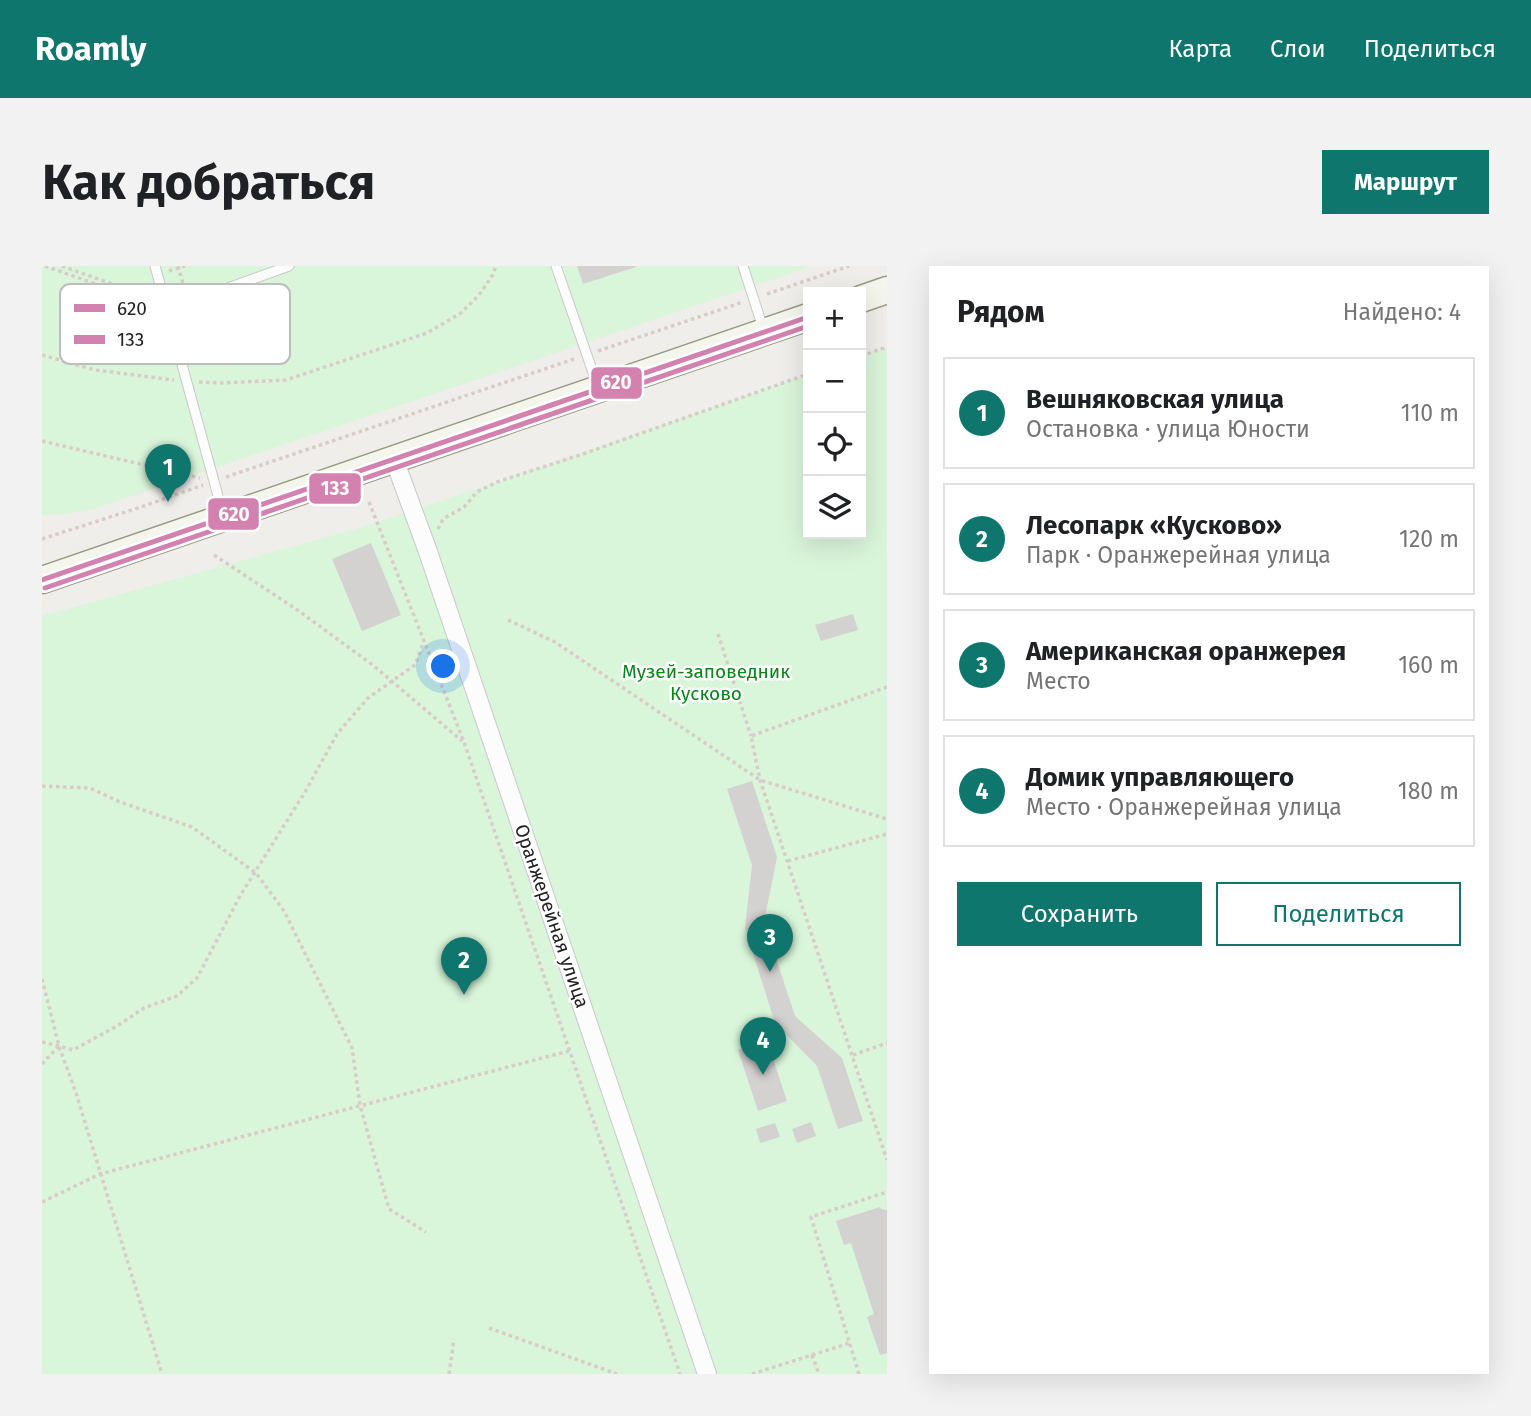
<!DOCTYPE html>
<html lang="ru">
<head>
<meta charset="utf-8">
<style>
  :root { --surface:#fff; --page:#f2f2f2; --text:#202124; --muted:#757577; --line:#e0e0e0; --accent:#0f766e }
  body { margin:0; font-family:"Fira Sans",sans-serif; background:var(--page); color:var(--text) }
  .controls { position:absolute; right:21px; top:21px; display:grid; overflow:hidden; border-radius:0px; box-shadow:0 7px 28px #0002 }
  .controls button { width:63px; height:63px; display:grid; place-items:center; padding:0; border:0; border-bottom:2px solid var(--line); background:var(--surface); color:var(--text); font:35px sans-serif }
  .you { position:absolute; left:402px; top:401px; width:24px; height:24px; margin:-18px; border:5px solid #fff; border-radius:50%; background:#1a73e8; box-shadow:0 0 0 10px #1a73e833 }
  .badge { display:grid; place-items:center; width:46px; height:46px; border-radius:50%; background:var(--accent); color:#fff; font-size:23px; font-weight:700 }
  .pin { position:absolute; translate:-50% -58px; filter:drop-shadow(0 2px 4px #0008) }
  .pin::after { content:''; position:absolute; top:37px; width:24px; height:21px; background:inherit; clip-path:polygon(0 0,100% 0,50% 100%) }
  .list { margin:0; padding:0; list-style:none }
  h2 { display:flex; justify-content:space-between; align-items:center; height:91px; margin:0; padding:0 28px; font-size:30px }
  h2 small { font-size:23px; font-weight:400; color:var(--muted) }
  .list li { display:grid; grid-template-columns:46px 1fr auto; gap:21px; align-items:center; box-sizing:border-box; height:112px; margin:0 14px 14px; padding:0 14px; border:2px solid var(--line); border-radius:0px }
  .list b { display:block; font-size:26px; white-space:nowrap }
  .list p { margin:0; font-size:23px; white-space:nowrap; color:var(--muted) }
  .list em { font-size:23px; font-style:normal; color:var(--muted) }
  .actions { display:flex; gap:14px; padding:21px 28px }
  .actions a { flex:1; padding:16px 0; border:2px solid var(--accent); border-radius:0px; text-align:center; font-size:24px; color:var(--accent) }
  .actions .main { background:var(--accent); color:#fff }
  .icon { flex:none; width:38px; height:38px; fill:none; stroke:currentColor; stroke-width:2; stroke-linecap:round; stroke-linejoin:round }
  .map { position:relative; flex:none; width:845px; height:1108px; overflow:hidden; border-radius:0px }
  header { display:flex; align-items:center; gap:42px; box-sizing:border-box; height:98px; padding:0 35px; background:var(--accent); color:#fff }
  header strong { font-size:33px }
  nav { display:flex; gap:38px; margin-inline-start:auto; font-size:24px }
  .intro { display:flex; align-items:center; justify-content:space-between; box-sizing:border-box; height:168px; padding:0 42px }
  h1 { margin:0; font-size:49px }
  .button { padding:18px 32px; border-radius:0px; background:var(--accent); color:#fff; font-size:24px; font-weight:700 }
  main { display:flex; gap:42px; padding:0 42px }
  aside { flex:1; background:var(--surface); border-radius:0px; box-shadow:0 7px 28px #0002 }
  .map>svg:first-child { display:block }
  .park { fill:#d9f5da }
  .building { fill:#d4d2d0 }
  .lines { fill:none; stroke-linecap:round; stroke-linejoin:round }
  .service-casing { stroke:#c9c8c7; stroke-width:11 }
  .minor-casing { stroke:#c9c8c7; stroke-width:20 }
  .secondary-casing { stroke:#989b81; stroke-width:29 }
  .path { stroke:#d9cbc9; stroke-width:3.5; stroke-dasharray:3.5 3.5; stroke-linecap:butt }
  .service { stroke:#fdfcfc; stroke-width:9 }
  .minor { stroke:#fdfcfc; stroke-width:18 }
  .secondary { stroke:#f4f5ed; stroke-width:26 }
  .bus-1-casing { stroke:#fff; stroke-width:10 }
  .bus-2-casing { stroke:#fff; stroke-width:10 }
  .bus-1 { stroke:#d382af; stroke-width:5 }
  .bus-2 { stroke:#d382af; stroke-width:5 }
  .labels { text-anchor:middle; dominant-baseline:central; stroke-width:5; stroke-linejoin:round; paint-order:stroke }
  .park-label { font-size:19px; fill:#088719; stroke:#fff }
  .street-label { font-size:19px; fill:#222; stroke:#fff }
  .key { fill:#fff; stroke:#bdbdbd; stroke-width:2 }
  .key-label { font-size:19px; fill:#222 }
  .line-badge { stroke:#fff; stroke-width:2.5 }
  .badge-label { font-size:19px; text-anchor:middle; font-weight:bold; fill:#fff }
</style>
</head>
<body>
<header>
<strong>Roamly</strong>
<nav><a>Карта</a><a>Слои</a><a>Поделиться</a></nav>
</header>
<div class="intro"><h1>Как добраться</h1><a class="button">Маршрут</a></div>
<main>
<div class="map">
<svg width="845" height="1108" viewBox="0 0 845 1108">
  <rect width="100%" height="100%" fill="#f0eeeb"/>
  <g class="park">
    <path d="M0,0H771L51,243L22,248L0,249Z"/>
    <path d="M845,81V1108H0V350L314,263L455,216L766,108V268H819V90Z"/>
  </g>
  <g class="building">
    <path d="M535,0H594V1L541,18Z"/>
    <path d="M329,277L359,349L320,365L290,293Z"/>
    <path d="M811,348L816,364L779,375L773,359Z"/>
    <path d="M710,515L735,591L722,656L753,750L800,792L821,855L796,863L775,800L733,757L703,662L710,599L685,523Z"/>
    <path d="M725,774L745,835L716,845L696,784Z"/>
    <path d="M769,856L774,870L755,877L750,863Z"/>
    <path d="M733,857L738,871L718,877L714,863Z"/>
    <path d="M838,941L839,943L845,944V1087L838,1089L825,1051L832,1048L809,977L802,979L794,955Z"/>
  </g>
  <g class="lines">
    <defs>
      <g id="service">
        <path d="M113,0L181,248"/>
        <path d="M514,0L556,121"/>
        <path d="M701,0L722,65"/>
        <path d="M125,44L247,0"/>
      </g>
      <path id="minor" d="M352,193L385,283L665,1108"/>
      <g id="secondary">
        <path d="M819,33L845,24"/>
        <path d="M0,314L766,51"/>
      </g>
    </defs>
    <use href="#service" class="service-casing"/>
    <use href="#minor" class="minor-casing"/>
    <use href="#secondary" class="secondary-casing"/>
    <g class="path">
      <path d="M3,0L110,38"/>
      <path d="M20,0L109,32"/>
      <path d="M136,0L143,25"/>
      <path d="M127,5L143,0"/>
      <path d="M725,28L807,0"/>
      <path d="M556,85L701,36"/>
      <path d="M0,89L53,104L132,114"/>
      <path d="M819,90L845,81"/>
      <path d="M157,116L180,117L244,114L385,67L419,47L437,29L450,10L454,0"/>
      <path d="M0,175L158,212"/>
      <path d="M184,211L532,93"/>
      <path d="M327,236L422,476L638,1108"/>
      <path d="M396,263L401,253L422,241L435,226L455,216L541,188L766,108"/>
      <path d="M0,273L102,240L161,219"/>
      <path d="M172,289L257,345L332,400L420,475"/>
      <path d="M466,354L513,376L718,514L845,553"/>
      <path d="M676,368L709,470"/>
      <path d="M845,421L709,470L718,514L845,894"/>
      <path d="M0,520L48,522L78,536L150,561L214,607L242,645L310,782L318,839L347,943L384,966"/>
      <path d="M746,595L845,568"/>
      <path d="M0,713L17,780L34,827L120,1108"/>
      <path d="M0,776L17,780"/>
      <path d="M811,789L845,777"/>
      <path d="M0,798L17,780L31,784L75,760L102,742L135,730L155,712L198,630L263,526L295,468L326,432L373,399L382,375"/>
      <path d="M0,936L58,908L527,785"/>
      <path d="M447,1062L575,1108"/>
      <path d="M770,1089L777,1108"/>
      <path d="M407,1108L412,1073"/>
      <path d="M710,1108L808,1077"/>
      <path d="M817,1108L769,951L845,926"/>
    </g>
    <use href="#service" class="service"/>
    <use href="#minor" class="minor"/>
    <use href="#secondary" class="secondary"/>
    <defs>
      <path id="bus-1" d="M0,314L766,51"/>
      <path id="bus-2" d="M3,322L766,60"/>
    </defs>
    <use href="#bus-1" class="bus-1-casing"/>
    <use href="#bus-2" class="bus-2-casing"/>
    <use href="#bus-1" class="bus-1"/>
    <use href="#bus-2" class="bus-2"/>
  </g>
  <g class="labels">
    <g class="park-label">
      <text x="664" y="405">Музей-заповедник<tspan x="664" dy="22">Кусково</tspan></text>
    </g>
    <g class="street-label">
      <text transform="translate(510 650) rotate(71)">Оранжерейная улица</text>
    </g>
  </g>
  <rect x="18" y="18" width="230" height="80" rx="10" class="key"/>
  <rect x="32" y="38" width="31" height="8" fill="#d382af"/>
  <rect x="32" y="69" width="31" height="9" fill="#d382af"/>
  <g class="key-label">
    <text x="75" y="49">620</text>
    <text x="75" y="80">133</text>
  </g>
  <g class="line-badge">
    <rect x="548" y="100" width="53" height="34" rx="7" fill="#d382af"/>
    <rect x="266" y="206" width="54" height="33" rx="7" fill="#d382af"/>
    <rect x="165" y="231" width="53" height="34" rx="7" fill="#d382af"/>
  </g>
  <g class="badge-label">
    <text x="574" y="123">620</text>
    <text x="293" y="229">133</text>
    <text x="192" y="255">620</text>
  </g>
</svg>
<div class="controls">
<button>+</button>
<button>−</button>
<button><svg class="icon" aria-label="locate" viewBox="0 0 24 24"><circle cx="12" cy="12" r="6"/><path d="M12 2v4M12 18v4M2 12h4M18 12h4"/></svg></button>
<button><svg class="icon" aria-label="layers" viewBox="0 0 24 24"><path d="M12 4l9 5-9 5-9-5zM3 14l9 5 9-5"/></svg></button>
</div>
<div class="you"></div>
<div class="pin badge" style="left:126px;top:236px">1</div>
<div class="pin badge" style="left:422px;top:729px">2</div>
<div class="pin badge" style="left:728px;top:706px">3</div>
<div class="pin badge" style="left:721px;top:809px">4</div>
</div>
<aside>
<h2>Рядом<small>Найдено: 4</small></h2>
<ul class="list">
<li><span class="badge">1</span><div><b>Вешняковская улица</b><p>Остановка · улица Юности</p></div><em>110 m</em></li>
<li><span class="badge">2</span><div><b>Лесопарк «Кусково»</b><p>Парк · Оранжерейная улица</p></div><em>120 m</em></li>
<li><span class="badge">3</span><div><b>Американская оранжерея</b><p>Место</p></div><em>160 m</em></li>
<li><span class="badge">4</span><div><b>Домик управляющего</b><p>Место · Оранжерейная улица</p></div><em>180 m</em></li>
</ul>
<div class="actions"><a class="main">Сохранить</a><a>Поделиться</a></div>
</aside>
</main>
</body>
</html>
